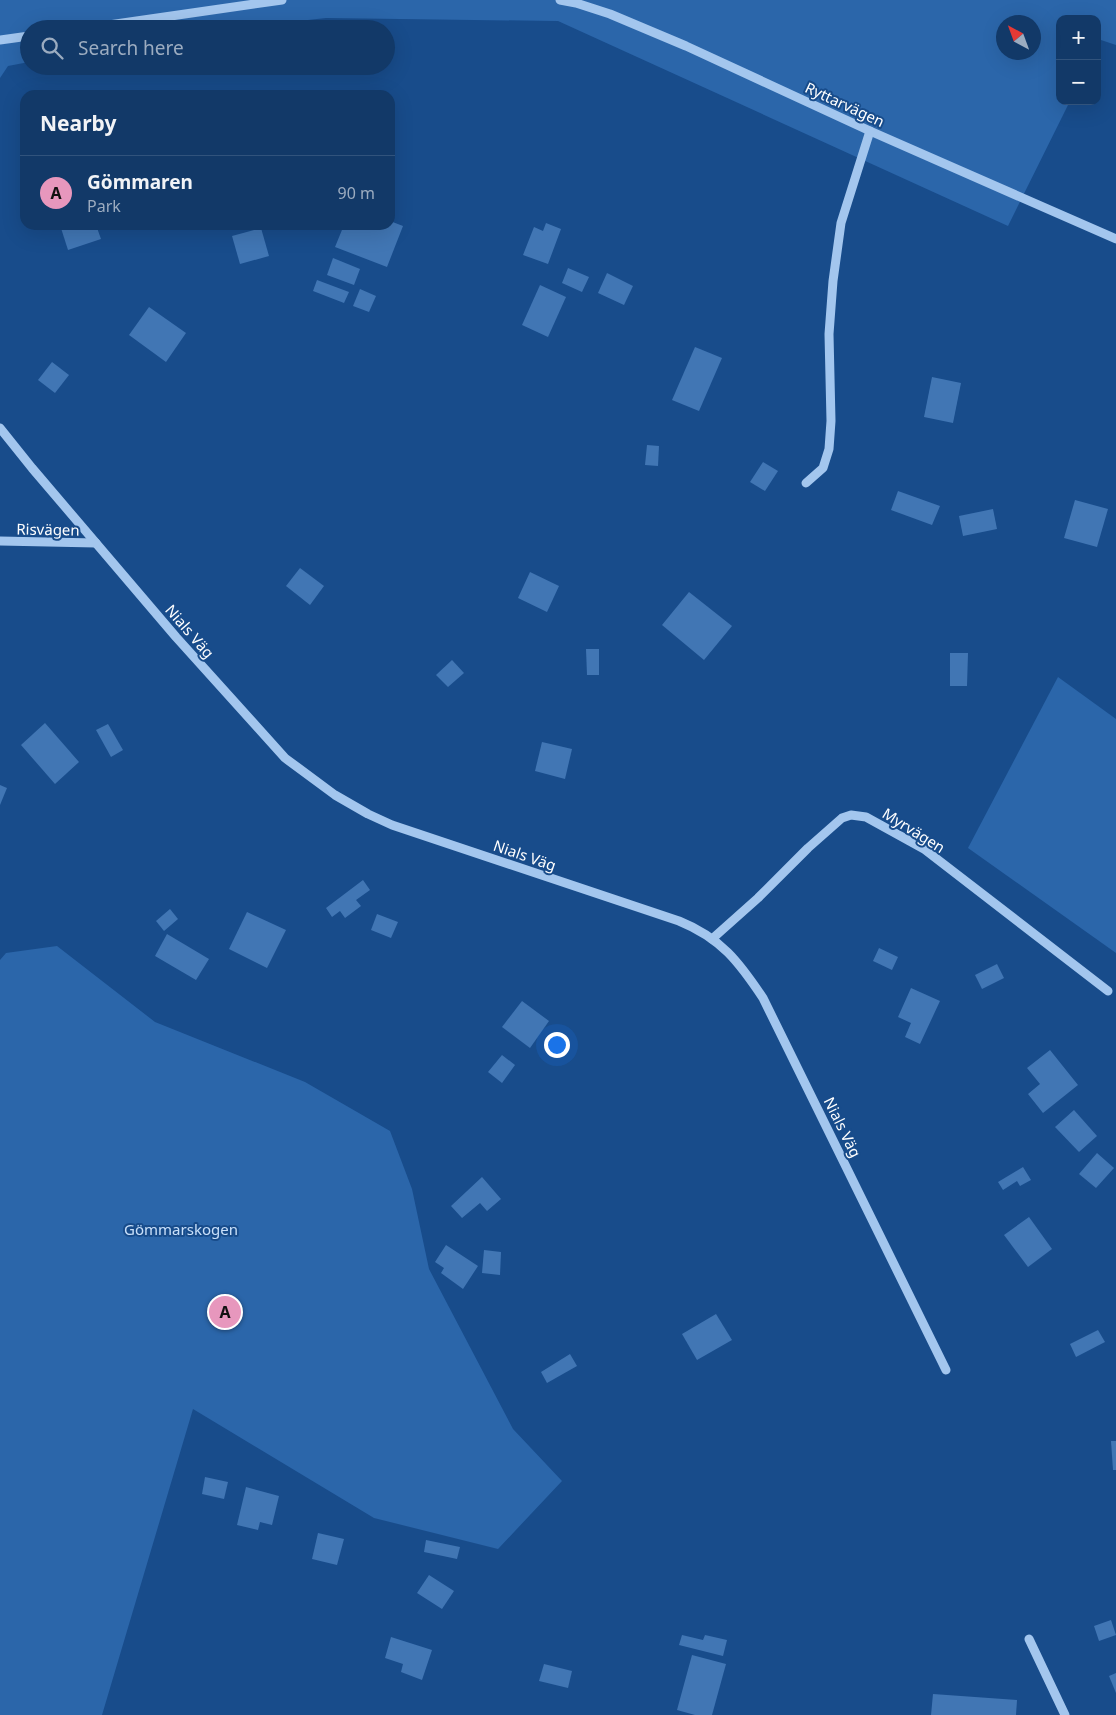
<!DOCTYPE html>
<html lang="en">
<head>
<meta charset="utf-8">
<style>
  :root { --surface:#123968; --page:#1b406e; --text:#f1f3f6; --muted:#9cacc0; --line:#31537c; --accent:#e797bd }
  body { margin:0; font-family:"Noto Sans",sans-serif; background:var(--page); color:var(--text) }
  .controls { position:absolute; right:15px; top:15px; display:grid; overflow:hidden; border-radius:10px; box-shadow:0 5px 20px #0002 }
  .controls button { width:45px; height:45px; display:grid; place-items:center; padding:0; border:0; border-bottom:1px solid var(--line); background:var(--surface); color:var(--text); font:25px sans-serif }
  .compass { position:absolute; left:996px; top:15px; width:45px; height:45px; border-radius:50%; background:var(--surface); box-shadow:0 5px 20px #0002; rotate:319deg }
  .you { position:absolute; left:556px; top:1044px; width:18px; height:18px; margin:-12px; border:4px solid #fff; border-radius:50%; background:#1a73e8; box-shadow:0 0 0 8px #1a73e833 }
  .badge { display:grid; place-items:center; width:32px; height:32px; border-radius:50%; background:var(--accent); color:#111; font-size:16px; font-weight:700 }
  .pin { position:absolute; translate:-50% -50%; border:2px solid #fff; box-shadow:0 1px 5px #0006 }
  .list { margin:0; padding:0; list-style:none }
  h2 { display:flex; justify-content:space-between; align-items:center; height:65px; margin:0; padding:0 20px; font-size:21px }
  h2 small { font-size:16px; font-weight:400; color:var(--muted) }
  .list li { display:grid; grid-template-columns:32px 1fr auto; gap:15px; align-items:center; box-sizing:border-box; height:75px; padding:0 20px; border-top:1px solid var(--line) }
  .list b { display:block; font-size:19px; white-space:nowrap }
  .list p { margin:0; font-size:16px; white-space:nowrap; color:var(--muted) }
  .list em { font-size:16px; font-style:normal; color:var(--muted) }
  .icon { flex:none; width:28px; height:28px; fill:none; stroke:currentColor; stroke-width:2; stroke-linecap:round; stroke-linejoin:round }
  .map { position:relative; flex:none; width:1116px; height:1715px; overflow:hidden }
  .search { position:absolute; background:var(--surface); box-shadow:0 5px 20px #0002; left:20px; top:20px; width:375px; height:55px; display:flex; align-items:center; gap:12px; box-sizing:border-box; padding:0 18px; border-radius:28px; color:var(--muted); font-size:19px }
  .panel { position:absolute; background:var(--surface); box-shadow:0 5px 20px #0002; left:20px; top:90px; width:375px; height:140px; border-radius:15px }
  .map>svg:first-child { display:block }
  .green { fill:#2b66aa; fill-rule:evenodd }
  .building { fill:#4176b4 }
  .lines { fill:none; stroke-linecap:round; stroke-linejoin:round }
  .minor { stroke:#a3c6ee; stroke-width:9 }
  .labels { text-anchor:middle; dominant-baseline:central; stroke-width:4; stroke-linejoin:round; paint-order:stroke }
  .street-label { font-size:15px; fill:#fff; stroke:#184c8b }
  .park-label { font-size:15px; fill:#c9e0fa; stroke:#184c8b }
</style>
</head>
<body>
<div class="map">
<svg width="1116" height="1715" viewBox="0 0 1116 1715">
  <rect width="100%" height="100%" fill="#184c8b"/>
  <g class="green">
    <path d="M0,0H1116V45L1101,40L1097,47V19H1060V101H1070L1008,226L558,21L326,18L227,29H29V62L8,66L0,78ZM1004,22H1034V52H1004Z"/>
    <path d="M1058,677L1116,719V953L968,848Z"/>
    <path d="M57,946L155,1022L305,1082L390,1131L412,1189L429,1269L513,1429L562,1481L498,1549L374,1518L193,1409L102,1715H0V960L6,953Z"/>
  </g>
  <g class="building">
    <path d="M390,221L403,226L387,267L335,247L344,225H390Z"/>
    <path d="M546,223L561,229L548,264L523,255L534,227L543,231Z"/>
    <path d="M60,225H96L101,239L68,250Z"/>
    <path d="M261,228L269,256L240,264L232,236Z"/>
    <path d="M333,258L360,269L354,285L327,275Z"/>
    <path d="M568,268L589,277L582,292L562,283Z"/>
    <path d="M607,273L633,286L624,305L598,293Z"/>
    <path d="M317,280L349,292L344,303L313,291Z"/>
    <path d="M540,285L566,297L548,337L522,325Z"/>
    <path d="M360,289L376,296L369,312L353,306Z"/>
    <path d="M149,307L186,333L166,362L129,335Z"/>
    <path d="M695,347L722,358L699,411L672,400Z"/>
    <path d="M52,362L69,375L55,393L38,380Z"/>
    <path d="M932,377L961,383L953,423L924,417Z"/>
    <path d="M647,445L659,446L658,466L645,465Z"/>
    <path d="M763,462L778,471L765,491L750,482Z"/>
    <path d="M898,491L940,506L932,525L891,510Z"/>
    <path d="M1075,500L1108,509L1097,547L1064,538Z"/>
    <path d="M993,509L997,529L963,536L959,516Z"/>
    <path d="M300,568L324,586L310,605L286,586Z"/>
    <path d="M530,572L559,586L547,612L518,598Z"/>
    <path d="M689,592L732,626L704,660L662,625Z"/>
    <path d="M586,649H599V675H587Z"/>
    <path d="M950,653H968L967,686H950Z"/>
    <path d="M452,660L464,673L448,687L436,675Z"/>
    <path d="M45,723L79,762L55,784L21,745Z"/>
    <path d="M108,724L123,750L111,757L96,730Z"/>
    <path d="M542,742L572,749L565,779L535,771Z"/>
    <path d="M0,785L7,788L0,805Z"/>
    <path d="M363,880L370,890L356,900L361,906L345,918L340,911L332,917L326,908Z"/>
    <path d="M170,909L178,919L164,931L156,921Z"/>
    <path d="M247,912L286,930L267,968L229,949Z"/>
    <path d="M377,914L398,922L391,938L371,930Z"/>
    <path d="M167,934L209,959L196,980L155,956Z"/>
    <path d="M879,948L898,957L892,970L873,961Z"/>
    <path d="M997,964L1004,978L982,989L975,975Z"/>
    <path d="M911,988L940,1001L920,1044L905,1037L911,1023L898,1017Z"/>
    <path d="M522,1001L549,1021L530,1048L502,1027Z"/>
    <path d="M1050,1050L1078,1085L1043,1113L1028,1094L1040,1084L1027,1068Z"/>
    <path d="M502,1055L515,1065L502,1083L488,1072Z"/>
    <path d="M1074,1110L1097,1136L1079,1152L1055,1127Z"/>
    <path d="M1097,1153L1114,1168L1096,1188L1079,1174Z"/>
    <path d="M1023,1167L1031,1180L1020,1186L1017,1181L1003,1190L998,1182Z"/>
    <path d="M482,1177L501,1199L487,1211L480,1203L462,1218L451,1206Z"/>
    <path d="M1029,1217L1052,1249L1028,1267L1004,1235Z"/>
    <path d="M446,1245L478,1266L463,1289L441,1273L444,1268L435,1262Z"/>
    <path d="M484,1250L501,1252L500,1275L482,1273Z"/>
    <path d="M716,1314L732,1340L697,1360L682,1334Z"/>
    <path d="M1098,1330L1105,1342L1076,1357L1070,1344Z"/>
    <path d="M570,1354L577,1366L547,1383L541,1372Z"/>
    <path d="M1111,1441H1116V1470H1113Z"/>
    <path d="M205,1477L228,1482L224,1499L202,1494Z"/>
    <path d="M246,1487L279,1496L272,1525L260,1522L258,1530L237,1525Z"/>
    <path d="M318,1533L344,1539L337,1565L312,1559Z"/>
    <path d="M426,1540L460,1547L457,1559L424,1552Z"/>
    <path d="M429,1575L454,1591L442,1609L417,1593Z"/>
    <path d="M1111,1620L1116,1635L1099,1641L1094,1626Z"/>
    <path d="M682,1635L703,1640L705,1635L727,1640L723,1656L679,1645Z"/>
    <path d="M391,1637L432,1650L422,1680L401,1672L403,1664L385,1658Z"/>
    <path d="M692,1655L726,1664L712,1715H695L677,1710Z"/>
    <path d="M544,1664L572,1671L568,1688L539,1681Z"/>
    <path d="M1116,1673V1693L1109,1676Z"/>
    <path d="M933,1694L1017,1700L1016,1715H931Z"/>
  </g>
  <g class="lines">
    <g class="minor">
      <path d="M560,0L576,3L610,14L686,46L870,131L1116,239"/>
      <path d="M81,29L282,0"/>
      <path d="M0,40L29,36"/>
      <path d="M0,428L32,468L176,637L285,758L335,795L368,814L392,825L679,921C721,938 739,962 763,998L946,1370"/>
      <path d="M806,483L823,468L829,449L831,421L829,334L833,281L841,223L870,131"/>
      <path d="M0,541L96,543"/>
      <path d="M712,939L758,898L808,848L842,818L851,815L866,817L924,849L1108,991"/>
      <path d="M1029,1639L1065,1715"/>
    </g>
  </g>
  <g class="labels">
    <g class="street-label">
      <text transform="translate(845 104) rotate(25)">Ryttarvägen</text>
      <text transform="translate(48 529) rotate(1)">Risvägen</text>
      <text transform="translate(190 631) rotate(49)">Nials Väg</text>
      <text transform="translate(914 830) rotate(32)">Myrvägen</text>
      <text transform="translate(525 855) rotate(19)">Nials Väg</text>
      <text transform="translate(843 1127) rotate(64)">Nials Väg</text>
    </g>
    <g class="park-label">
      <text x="181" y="1229">Gömmarskogen</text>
    </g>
  </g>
</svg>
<div class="controls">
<button>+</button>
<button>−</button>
</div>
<svg class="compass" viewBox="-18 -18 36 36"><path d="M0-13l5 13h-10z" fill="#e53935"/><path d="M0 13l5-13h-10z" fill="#9cacc0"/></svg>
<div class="you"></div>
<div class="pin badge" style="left:225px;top:1312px">A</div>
<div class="search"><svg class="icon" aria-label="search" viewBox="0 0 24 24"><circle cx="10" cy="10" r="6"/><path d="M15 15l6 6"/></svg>Search here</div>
<section class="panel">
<h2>Nearby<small></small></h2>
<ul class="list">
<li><span class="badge">A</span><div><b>Gömmaren</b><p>Park</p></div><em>90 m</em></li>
</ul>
</section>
</div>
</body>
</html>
